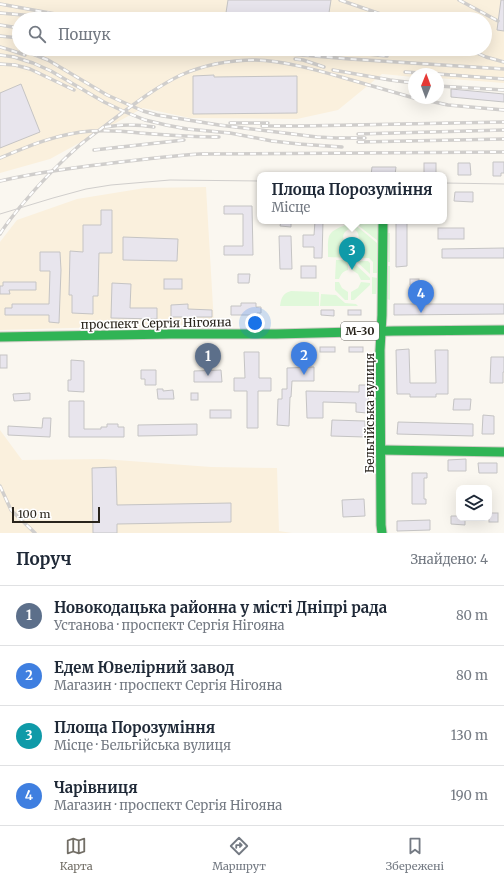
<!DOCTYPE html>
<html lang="uk">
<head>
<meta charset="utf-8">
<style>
  :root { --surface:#fff; --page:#f6f6f7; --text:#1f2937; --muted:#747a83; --line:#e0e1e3; --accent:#726e66 }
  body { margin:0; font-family:Merriweather,serif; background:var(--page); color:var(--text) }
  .controls { position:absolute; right:12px; bottom:12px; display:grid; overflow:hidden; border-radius:8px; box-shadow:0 4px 16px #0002 }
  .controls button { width:36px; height:36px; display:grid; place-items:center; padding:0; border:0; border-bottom:1px solid var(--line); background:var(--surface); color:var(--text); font:20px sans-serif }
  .compass { position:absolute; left:408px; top:68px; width:36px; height:36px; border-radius:50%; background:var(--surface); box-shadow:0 4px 16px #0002; rotate:1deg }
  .scale { position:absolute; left:12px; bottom:10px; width:88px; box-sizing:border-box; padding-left:4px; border:2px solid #29241c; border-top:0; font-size:11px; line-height:14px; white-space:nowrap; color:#29241c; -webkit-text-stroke:3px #fff; paint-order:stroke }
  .you { position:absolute; left:255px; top:323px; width:14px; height:14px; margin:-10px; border:3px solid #fff; border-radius:50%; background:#1a73e8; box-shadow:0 0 0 6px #1a73e833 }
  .badge { display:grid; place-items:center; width:26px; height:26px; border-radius:50%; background:var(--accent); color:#fff; font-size:13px; font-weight:700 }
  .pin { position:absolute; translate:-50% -33px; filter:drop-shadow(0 1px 2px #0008) }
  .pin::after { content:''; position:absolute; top:21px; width:14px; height:12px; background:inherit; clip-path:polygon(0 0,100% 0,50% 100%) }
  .popup { position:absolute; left:257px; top:172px; width:190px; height:52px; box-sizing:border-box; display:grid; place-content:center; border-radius:8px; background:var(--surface); filter:drop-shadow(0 1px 3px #0005); font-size:13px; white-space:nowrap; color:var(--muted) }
  .popup b { font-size:15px; color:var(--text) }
  .popup::after { content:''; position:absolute; left:50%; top:100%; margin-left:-8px; border:8px solid transparent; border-top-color:var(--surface) }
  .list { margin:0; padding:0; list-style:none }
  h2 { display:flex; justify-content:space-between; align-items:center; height:52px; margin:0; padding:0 16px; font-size:17px }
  h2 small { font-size:13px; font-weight:400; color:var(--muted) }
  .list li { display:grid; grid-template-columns:26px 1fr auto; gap:12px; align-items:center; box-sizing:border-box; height:60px; padding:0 16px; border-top:1px solid var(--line) }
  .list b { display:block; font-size:15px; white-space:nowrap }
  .list p { margin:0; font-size:13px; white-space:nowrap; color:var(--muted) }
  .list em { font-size:13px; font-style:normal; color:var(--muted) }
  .icon { flex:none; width:22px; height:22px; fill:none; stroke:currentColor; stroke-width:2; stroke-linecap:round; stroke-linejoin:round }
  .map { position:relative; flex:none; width:504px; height:533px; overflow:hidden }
  .search { position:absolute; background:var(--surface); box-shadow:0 4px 16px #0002; left:12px; right:12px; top:12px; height:44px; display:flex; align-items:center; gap:10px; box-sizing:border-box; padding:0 14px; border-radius:22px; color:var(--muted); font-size:15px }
  .sheet { height:292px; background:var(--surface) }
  nav { display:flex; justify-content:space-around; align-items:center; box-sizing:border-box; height:56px; border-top:1px solid var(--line); background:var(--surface); font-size:11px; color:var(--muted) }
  nav a { display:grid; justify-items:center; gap:2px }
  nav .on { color:var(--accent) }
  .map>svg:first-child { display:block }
  .built { fill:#faf0dd; fill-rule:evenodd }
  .green { fill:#e0f8da }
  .building { fill:#e8e5ed; stroke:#c5c4c4 }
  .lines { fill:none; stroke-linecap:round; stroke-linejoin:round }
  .fast-casing { stroke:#d1cdc6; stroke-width:11 }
  .fast { stroke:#30b455; stroke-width:9 }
  .tram { stroke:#d0cecc; stroke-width:1 }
  .rail-casing { stroke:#d0cecc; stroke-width:3.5 }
  .rail { stroke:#fff; stroke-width:2; stroke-dasharray:6; stroke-linecap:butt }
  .labels { text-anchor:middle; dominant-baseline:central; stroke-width:3.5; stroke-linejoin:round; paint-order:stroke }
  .shield { fill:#fff; stroke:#696660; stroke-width:1 }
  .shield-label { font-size:11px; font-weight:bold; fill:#29241c }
  .street-label { font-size:12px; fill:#29241c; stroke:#fff }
</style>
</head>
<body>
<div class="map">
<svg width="504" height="533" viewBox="0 0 504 533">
  <rect width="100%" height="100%" fill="#faf7f0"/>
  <g class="built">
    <path d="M0,0H504V83L438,78V74H414V77L382,74L338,110L297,119L190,118L143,108L50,159L0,173ZM19,19H485V49H19Z"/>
    <path d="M206,187L214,324L0,330V242L17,220L77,199L145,188Z"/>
    <path d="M0,430L22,460L103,459L211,467L277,468L279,531L292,533H0Z"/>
  </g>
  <g class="green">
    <path d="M356,221H378V241L354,222Z"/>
    <path d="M350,223V229C344,231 342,235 344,241L349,244V258L328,257C328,232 326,233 350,223Z"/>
    <path d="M353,223L377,243V273H373V262L369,258H352L353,245L357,242C360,237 359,231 353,229Z"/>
    <path d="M387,233H390V262H386Z"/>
    <path d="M336,260H348V270C343,271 341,274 339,279H335Z"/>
    <path d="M352,261L370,278V280H361L358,274L352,270Z"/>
    <path d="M356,261H368L370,263V274Z"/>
    <path d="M386,266H390V300L387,299Z"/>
    <path d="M372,277L377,278L376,294H372Z"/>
    <path d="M335,282H339L342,288L348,292V300H345L335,290Z"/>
    <path d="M361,282L370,283V285L354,300H351V292L358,288Z"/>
    <path d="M291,291L319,292V306H280C281,298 283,293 291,291Z"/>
    <path d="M321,294L336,295L345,303L356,304L358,306H320Z"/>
  </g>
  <g class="building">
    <path d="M228,0H331L328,19H225Z"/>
    <path d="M501,0H504V31L497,30Z"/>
    <path d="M214,75V77L297,76V113L193,114V76Z"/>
    <path d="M21,84L40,132L0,148V93Z"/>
    <path d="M451,89L504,94V102L451,97Z"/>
    <path d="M493,162H504V173H501V176H493Z"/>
    <rect x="424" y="163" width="12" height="10"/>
    <path d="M458,163H470L471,175H458Z"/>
    <path d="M372,167H396L395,175H371Z"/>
    <path d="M455,192H473V202L454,201Z"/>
    <path d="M224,206H252L253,255H224V246H243V214H224Z"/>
    <path d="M101,210H112V253H99L98,296H93V314L72,313V295H69L70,251L83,252V225H101Z"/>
    <path d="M281,221H291V227L280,226Z"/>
    <path d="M315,221H323L322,258H314V247H303V235H314Z"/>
    <path d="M396,221H407V266L396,267Z"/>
    <rect x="438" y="228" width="26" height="11"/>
    <path d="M279,236H291L292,269H280Z"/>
    <path d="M123,237L178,239L177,261L123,260Z"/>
    <path d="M504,248V258H442V249Z"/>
    <path d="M40,252H60L61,270L59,323L49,322V315H5V308H12V304H49L50,271H40Z"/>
    <rect x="301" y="266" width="15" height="12"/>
    <path d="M238,274H250L249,283H238Z"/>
    <rect x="164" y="279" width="18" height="10"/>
    <rect x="410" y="279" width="9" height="6"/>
    <path d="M3,282H36V290H9L10,294H0V286H3Z"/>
    <path d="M112,283L131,284L130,308H157V319L111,318Z"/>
    <path d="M241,303H256V307H261V313H257V315H231V306H241Z"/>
    <path d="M188,304V309L212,310V317H171V305Z"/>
    <path d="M394,304H504V314L394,315Z"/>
    <path d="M321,310H334V316L321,315Z"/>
    <rect x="348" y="310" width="13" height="5"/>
    <rect x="320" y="347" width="15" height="5"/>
    <rect x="349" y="347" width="14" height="5"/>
    <path d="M409,349L410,383H436L435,350H448V394H436V397H410V394H397L396,350Z"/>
    <path d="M244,352H259V378H271V391H258V428H247V391H234V378H245Z"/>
    <rect x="0" y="355" width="7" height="13"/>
    <path d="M491,357H504V372H503V383H490Z"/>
    <path d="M71,360L84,361V392L68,391V380H71Z"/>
    <path d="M314,367V381H292L291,397H290L289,426L277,425L278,399H282V389H287V368Z"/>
    <path d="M141,370H156V385H145V379H141Z"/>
    <path d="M221,370L222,382H194V371Z"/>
    <path d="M359,385H369L368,408H367V413L356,412V403L323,402V418H307L306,391L359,392Z"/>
    <path d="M157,389H163V391L173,390L174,399H158Z"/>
    <path d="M30,393V400L14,401L13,394Z"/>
    <rect x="191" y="393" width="7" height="7"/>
    <path d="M454,399H471L470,410H453Z"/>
    <path d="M69,401H84V429H101V427H107V424H118V427H124V437H69Z"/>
    <rect x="210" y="410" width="21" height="8"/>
    <path d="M483,415L494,416V434H482Z"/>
    <path d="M43,418H51L50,437L8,435V426L42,428Z"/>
    <path d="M332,420L365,421V437L331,436Z"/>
    <path d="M398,422L473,424V436L397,434Z"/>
    <path d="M197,424V435L138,436V425Z"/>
    <path d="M466,459V471H448V460Z"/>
    <path d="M478,463H497V473H479Z"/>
    <path d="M116,467L117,505L231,503V522L117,524V533H93L92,468Z"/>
    <path d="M412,473H427V478H424V499H426V504H412Z"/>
    <path d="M364,499L365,516L343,517L342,500Z"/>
    <rect x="489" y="513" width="9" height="9"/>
    <path d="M451,516H459V518H465V525L451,524Z"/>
    <path d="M430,520V530L397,531V521Z"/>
  </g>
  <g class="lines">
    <defs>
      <g id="fast">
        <path d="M0,337L171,334H276L394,331L504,330"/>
        <path d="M381,450L504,452"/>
        <path d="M382,533L381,525L380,350L382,315L383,221"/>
      </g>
    </defs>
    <use href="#fast" class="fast-casing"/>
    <use href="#fast" class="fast"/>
    <g class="tram">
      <path d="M444,183L504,184"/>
      <path d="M0,214L53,198L86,189L111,185L170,180L260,181"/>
    </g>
    <defs>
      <g id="rail">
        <path d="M340,0L395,19"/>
        <path d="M459,0L498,21"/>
        <path d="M0,4L83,19"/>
        <path d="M0,13L35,16L50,19"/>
        <path d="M0,25L19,28"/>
        <path d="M0,36L19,38"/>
        <path d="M0,47L10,50L25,55"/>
        <path d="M20,49L48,60L107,95L143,111L157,115L219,125L317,137L336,138H365"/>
        <path d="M94,49L175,54"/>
        <path d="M167,49L222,54L238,52"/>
        <path d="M231,49L350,59L504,69"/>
        <path d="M319,49L387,56"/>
        <path d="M468,49L486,57L504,62"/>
        <path d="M0,55L14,57L33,63L51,71L104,102L123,111L145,120L166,125L187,129L230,133L272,141L299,144L342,147"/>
        <path d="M295,59L303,60L324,67"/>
        <path d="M0,64L15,65L30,69L74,90"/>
        <path d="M333,70L390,80L414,83"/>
        <path d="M405,72L435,74"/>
        <path d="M438,74L504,79"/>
        <path d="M438,86L504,90"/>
        <path d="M416,98L448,105L504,110"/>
        <path d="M230,123H268"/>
        <path d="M262,126H302L504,122"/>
        <path d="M105,127C123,124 136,124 154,127"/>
        <path d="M358,134L504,130"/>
        <path d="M358,142L504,139"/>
        <path d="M94,150L184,140"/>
        <path d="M0,158C31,145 57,134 91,131C107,130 123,131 140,133C166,135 193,137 219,137"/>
        <path d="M0,181C35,173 70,168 105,164C137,160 168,156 200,154L504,152"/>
        <path d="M0,234C6,224 13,216 20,207C39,184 59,163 81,144C95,133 109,123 122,113C141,99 160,85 181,75C204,65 230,60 255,60C284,61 313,69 341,77C365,84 390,91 414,98"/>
        <path d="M0,486L11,510L35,533"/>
      </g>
    </defs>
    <use href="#rail" class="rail-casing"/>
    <use href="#rail" class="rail"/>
  </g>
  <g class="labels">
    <rect class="shield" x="341" y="322" width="38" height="18" rx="3"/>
    <g class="shield-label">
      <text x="360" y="331">М-30</text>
    </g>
    <g class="street-label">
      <text transform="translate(156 323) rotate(-1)">проспект Сергія Нігояна</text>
      <text transform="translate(369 413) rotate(-90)">Бельгійська вулиця</text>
    </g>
  </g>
</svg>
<div class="controls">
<button><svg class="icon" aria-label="layers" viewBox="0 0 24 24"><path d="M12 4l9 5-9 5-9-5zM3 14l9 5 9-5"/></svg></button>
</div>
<svg class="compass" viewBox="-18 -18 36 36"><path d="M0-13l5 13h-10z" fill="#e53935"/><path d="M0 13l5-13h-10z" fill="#747a83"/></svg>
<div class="scale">100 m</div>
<div class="you"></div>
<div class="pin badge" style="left:208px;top:376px;background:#5c6f8a">1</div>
<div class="pin badge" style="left:304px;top:375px;background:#3f7fe0">2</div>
<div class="pin badge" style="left:352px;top:270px;background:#0f9aa8">3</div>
<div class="popup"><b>Площа Порозуміння</b>Місце</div>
<div class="pin badge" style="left:421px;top:313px;background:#3f7fe0">4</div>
<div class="search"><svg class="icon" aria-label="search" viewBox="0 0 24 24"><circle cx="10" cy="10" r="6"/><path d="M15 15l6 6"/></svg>Пошук</div>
</div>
<section class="sheet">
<h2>Поруч<small>Знайдено: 4</small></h2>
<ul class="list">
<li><span class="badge" style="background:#5c6f8a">1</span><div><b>Новокодацька районна у місті Дніпрі рада</b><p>Установа · проспект Сергія Нігояна</p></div><em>80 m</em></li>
<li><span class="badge" style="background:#3f7fe0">2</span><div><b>Едем Ювелірний завод</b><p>Магазин · проспект Сергія Нігояна</p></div><em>80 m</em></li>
<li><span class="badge" style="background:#0f9aa8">3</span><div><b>Площа Порозуміння</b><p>Місце · Бельгійська вулиця</p></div><em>130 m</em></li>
<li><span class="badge" style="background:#3f7fe0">4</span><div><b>Чарівниця</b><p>Магазин · проспект Сергія Нігояна</p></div><em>190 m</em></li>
</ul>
</section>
<nav>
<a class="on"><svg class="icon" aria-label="map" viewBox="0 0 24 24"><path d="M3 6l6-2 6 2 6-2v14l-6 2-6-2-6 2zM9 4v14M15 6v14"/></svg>Карта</a>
<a><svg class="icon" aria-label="directions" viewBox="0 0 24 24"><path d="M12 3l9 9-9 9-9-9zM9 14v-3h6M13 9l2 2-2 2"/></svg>Маршрут</a>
<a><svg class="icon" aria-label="saved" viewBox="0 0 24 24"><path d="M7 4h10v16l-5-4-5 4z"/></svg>Збережені</a>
</nav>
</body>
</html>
